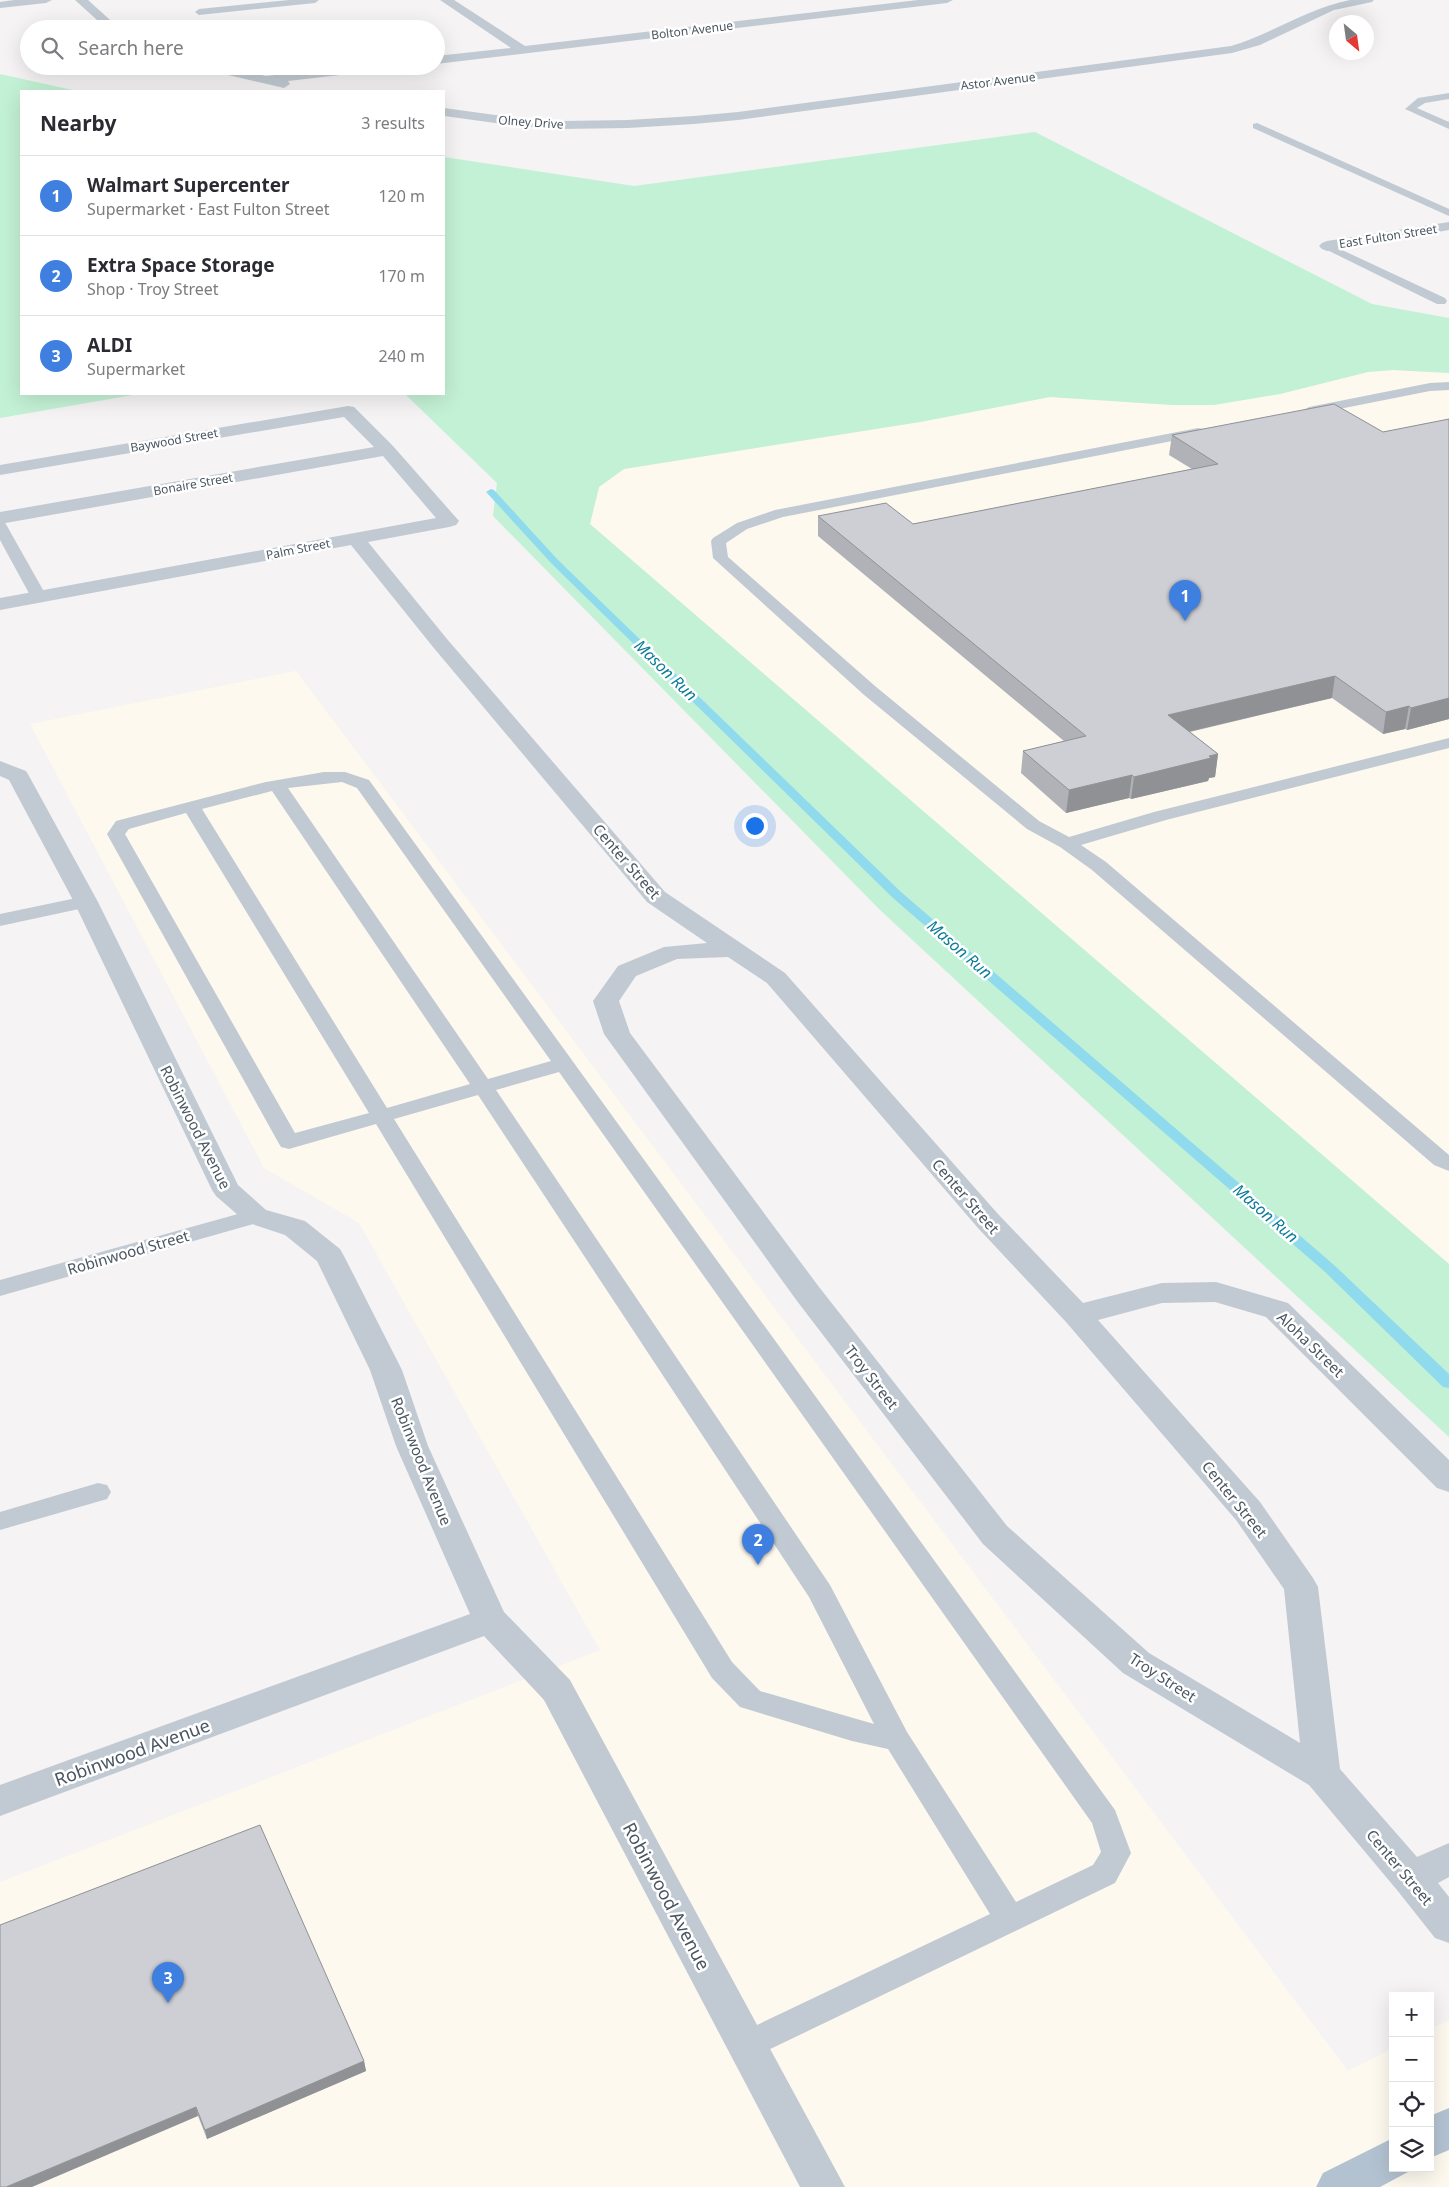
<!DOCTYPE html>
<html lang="en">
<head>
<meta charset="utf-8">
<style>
  :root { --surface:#fff; --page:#f2f2f3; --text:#2b2b33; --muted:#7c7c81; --line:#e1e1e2; --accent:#1a73e8 }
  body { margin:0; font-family:"Noto Sans",sans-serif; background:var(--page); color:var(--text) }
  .controls { position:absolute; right:15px; bottom:15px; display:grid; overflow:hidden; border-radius:0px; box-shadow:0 5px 20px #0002 }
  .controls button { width:45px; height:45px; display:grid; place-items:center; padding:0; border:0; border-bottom:1px solid var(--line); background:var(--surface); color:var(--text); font:25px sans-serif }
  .compass { position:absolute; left:1329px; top:15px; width:45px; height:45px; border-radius:50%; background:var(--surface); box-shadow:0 5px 20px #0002; rotate:151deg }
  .you { position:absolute; left:754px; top:825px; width:18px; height:18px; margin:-12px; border:4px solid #fff; border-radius:50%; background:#1a73e8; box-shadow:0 0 0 8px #1a73e833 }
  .badge { display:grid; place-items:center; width:32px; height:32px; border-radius:50%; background:var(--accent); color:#fff; font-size:16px; font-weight:700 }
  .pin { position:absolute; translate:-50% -41px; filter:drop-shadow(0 1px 2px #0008) }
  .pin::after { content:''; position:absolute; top:26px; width:18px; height:15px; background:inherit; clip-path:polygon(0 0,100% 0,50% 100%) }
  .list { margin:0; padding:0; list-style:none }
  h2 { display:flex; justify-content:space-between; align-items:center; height:65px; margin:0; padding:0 20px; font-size:21px }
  h2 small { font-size:16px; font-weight:400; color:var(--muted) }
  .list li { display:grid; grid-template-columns:32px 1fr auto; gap:15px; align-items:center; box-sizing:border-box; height:80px; padding:0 20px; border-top:1px solid var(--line) }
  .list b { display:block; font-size:19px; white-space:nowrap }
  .list p { margin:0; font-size:16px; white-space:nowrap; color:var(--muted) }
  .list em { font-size:16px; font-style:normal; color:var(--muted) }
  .icon { flex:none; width:28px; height:28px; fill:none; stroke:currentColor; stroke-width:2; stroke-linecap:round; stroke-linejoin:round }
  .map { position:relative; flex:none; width:1449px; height:2187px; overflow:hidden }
  .search { position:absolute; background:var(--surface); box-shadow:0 5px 20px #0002; left:20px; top:20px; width:425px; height:55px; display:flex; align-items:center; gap:12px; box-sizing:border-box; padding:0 18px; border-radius:28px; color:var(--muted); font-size:19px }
  .panel { position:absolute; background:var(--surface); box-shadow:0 5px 20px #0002; left:20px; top:90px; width:425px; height:305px; border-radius:0px }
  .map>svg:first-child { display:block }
  .commercial { fill:#fdf9ef }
  .green { fill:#c3f1d5 }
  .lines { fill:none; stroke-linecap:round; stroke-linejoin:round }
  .stream { fill:#90daee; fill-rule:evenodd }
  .service { fill:#c1cad2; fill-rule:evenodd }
  .minor { fill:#c1cad2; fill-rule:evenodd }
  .primary { fill:#b3c2d1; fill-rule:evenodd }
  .wall { fill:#b0b2b7 }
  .shaded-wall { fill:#909195 }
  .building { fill:#cdcfd5; stroke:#909195 }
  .labels { text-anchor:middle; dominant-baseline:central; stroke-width:5; stroke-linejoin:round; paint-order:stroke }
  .far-street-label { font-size:12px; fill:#4a5661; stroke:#fff }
  .street-label { font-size:15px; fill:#4a5661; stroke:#fff }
  .water-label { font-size:16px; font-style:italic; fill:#0c7c9b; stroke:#fff }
  .near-street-label { font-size:18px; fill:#4a5661; stroke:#fff }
</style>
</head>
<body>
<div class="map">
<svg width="1449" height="2187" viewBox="0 0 1449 2187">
  <rect width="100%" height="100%" fill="#f5f3f3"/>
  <g class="commercial">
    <path d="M1393,370L1449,373V1264L590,524L599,487L624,469L920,422L1050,397L1172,405H1214L1280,394L1368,372Z"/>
    <path d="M296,671L1348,2071L1393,2048V2168H1430V2029L1449,2020V2187H0V1882L600,1650L359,1223L264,1168L30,724Z"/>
  </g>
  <g class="green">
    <path d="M0,74L77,91H21V394H139L0,418Z"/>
    <path d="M1035,132L1372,304L1449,318V373L1393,370L1368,372L1280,394L1214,405H1172L1050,397L920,422L624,469L599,487L590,524L1449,1264V1437L880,910L493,516L497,483L405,394H444V157L634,186Z"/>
  </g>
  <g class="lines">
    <path class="stream" d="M491,489L494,490L558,560L901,892L1334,1265L1449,1374V1388L1443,1387L1324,1271L893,898L552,564L488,494L486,492Z"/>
    <g class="service">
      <path d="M289,0H319L315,3L199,15L195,12L199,9Z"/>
      <path d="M1449,93V99L1425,103L1417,108L1449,122V129L1405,109L1418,98Z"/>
      <path d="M1257,123L1449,209V216L1253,128V124Z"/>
      <path d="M1327,243L1445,298L1447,301L1445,304H1437L1323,248L1321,246Z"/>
      <path d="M1449,382V390L1430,391L1309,415L1302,411L1309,407L1430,383Z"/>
      <path d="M1198,428L1203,429L1205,432L1203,435L783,517L747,529L726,543L728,557L875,686L1039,821L1069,837L1154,812L1449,738V748L1166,820L1081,845L1106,862L1449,1155V1171L1434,1165L1092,870L1060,847L1027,829L863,694L713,558L711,541L713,538L737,523L775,510Z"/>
      <path d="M0,522L5,523L7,526L47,597L45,600H33L31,597L0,540Z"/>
      <path d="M324,772H345L369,780L1115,1810L1131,1853L1115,1883L758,2055L747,2059L736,2055L731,2045L736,2035L990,1914L888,1749L852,1741L740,1707L712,1678L376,1124L289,1149L281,1147L278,1142L107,834L116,821L266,782ZM342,782L357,788L551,1061L488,1079L288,788ZM272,791L470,1084L387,1108L202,809ZM186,813L369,1113L295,1133L125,834L129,829ZM559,1072L1092,1823L1101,1852L1093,1865L1016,1902L907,1732L830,1585L496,1090ZM478,1095L809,1597L874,1724L760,1691L732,1662L394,1119Z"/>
      <path d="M86,896L93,898L96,902L93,906L0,926V914Z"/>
      <path d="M256,1209L264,1211L267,1216L264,1221L0,1296V1280Z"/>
      <path d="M98,1483L107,1485L111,1492L107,1499L0,1530V1512Z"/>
    </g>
    <g class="minor">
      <path d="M14,0H52L46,3L0,8V2Z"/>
      <path d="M75,0H88L120,29H107Z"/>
      <path d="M440,0H454L525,46L918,0H953L947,3L436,64V56L511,48Z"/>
      <path d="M1350,0H1374L1372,2L1334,10L1260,45L1232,53L738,120L694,124L628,128L562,129L517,126L444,116V108L517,118L562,121L628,120L694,116L738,112L1231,46C1272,34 1308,8 1350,0Z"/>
      <path d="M200,66H223L266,76L350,66H389L383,70L288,81L290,84L284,88L202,69Z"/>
      <path d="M1449,222V230L1327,251L1322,249L1319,246L1322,243L1327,241Z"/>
      <path d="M348,406L354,407L393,446L459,521L456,525L449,527L368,542L447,639L665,892L785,973L998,1214L1083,1303L1162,1283L1216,1282L1288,1303L1449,1460V1492L1437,1488L1266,1317L1215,1302L1162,1303L1098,1320L1260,1502L1313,1578L1318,1587L1340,1769L1417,1857L1449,1843V1877L1438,1883L1449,1897V1943L1435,1938L1397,1890L1309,1785L1123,1673L983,1544L797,1301L604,1034L593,1001L618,966L664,947L707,943L647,902L433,647L351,545L0,610V598L436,518L383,456L0,524V512L374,447L344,417L0,475V465ZM728,957L767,983L978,1228L1066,1322L1236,1520L1284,1589L1300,1743L1149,1653L1007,1526L819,1287L630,1033L619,1001L636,976L677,959Z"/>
      <path d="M0,761L26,771L29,776L98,902L238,1185L266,1210L305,1221L340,1249L344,1256L402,1370L428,1446L504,1612L570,1680L845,2187H800L544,1700L484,1636L0,1816V1785L470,1614L396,1446L370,1370L317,1261L285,1235L246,1222L216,1196L212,1190L74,902L9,780L0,776Z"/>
    </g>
    <g class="primary">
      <path d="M1449,2108V2150L1430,2158V2116Z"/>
      <path d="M1393,2138V2168H1410L1408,2172L1380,2187H1316L1323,2173Z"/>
    </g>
  </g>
  <g class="wall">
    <path d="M1449,419V719L1407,730L1405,729L1383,734L1332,698L1190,732L1218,754L1215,777L1209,778L1208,781L1131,799L1129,798L1066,813L1021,773L1023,751L1064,741L818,536V516L913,524L1192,469L1169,455L1172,435L1383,432Z"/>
    <path d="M0,1925L364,2061L366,2071L207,2139L198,2116Z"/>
  </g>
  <g class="shaded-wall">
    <path d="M1335,676L1332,698L1166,737L1168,715Z"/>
    <path d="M1449,698V719L1407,730L1411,708Z"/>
    <path d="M1409,706L1405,729L1383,734L1386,712Z"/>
    <path d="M1218,754L1215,777L1209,778L1208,781L1131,799L1134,777Z"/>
    <path d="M1132,775L1129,798L1066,813L1069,790Z"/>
    <path d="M364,2061L366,2071L207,2139L205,2130Z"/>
    <path d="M196,2107L198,2116L32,2187H6Z"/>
  </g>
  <g class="building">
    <path d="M1334,404L1383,432L1449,419V698L1411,708L1409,706L1386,712L1335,676L1168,715L1218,754L1209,756L1211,758L1134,777L1132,775L1069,790L1023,751L1086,736L818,516L886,503L913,524L1218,464L1172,435Z"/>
    <path d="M260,1825L364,2061L205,2130L196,2107L6,2187H0V1925Z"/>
  </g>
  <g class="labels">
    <g class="far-street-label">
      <text transform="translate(692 30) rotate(-7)">Bolton Avenue</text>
      <text transform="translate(998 81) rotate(-7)">Astor Avenue</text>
      <text transform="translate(531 122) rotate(4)">Olney Drive</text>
      <text transform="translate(1388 236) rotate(-9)">East Fulton Street</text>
      <text transform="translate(174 440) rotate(-10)">Baywood Street</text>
      <text transform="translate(193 484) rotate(-10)">Bonaire Street</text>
      <text transform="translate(298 549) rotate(-11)">Palm Street</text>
    </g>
    <g class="street-label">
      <text transform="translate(627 861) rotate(49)">Center Street</text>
      <text transform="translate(196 1127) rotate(63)">Robinwood Avenue</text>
      <text transform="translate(966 1196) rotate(49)">Center Street</text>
      <text transform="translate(128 1252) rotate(-16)">Robinwood Street</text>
      <text transform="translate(1311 1344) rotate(44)">Aloha Street</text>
      <text transform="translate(872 1377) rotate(52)">Troy Street</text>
      <text transform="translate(422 1461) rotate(68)">Robinwood Avenue</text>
      <text transform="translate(1235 1499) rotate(51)">Center Street</text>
      <text transform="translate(1163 1677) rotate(33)">Troy Street</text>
      <text transform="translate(1400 1867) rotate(50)">Center Street</text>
    </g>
    <g class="water-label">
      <text transform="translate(666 670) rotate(44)">Mason Run</text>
      <text transform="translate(960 949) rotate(41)">Mason Run</text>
      <text transform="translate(1266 1213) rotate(41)">Mason Run</text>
    </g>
    <g class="near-street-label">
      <text transform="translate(132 1752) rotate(-20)">Robinwood Avenue</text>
      <text transform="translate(667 1896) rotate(62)">Robinwood Avenue</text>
    </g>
  </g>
</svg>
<div class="controls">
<button>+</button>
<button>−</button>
<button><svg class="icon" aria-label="locate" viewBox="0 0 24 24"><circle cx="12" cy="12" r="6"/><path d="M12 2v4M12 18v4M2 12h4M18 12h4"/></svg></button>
<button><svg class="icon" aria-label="layers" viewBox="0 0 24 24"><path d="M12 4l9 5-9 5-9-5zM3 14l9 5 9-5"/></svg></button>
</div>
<svg class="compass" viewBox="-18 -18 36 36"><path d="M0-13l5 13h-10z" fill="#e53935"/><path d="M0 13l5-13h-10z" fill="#7c7c81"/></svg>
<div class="you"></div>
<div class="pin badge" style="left:1185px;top:621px;background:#3f7fe0">1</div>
<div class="pin badge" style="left:758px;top:1565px;background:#3f7fe0">2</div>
<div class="pin badge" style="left:168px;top:2003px;background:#3f7fe0">3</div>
<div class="search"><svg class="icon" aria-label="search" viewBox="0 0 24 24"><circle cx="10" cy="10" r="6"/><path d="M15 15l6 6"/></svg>Search here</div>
<section class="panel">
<h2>Nearby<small>3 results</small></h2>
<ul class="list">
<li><span class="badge" style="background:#3f7fe0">1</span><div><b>Walmart Supercenter</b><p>Supermarket · East Fulton Street</p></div><em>120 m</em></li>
<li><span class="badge" style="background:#3f7fe0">2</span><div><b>Extra Space Storage</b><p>Shop · Troy Street</p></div><em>170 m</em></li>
<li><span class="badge" style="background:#3f7fe0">3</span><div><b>ALDI</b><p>Supermarket</p></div><em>240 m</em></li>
</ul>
</section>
</div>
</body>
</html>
